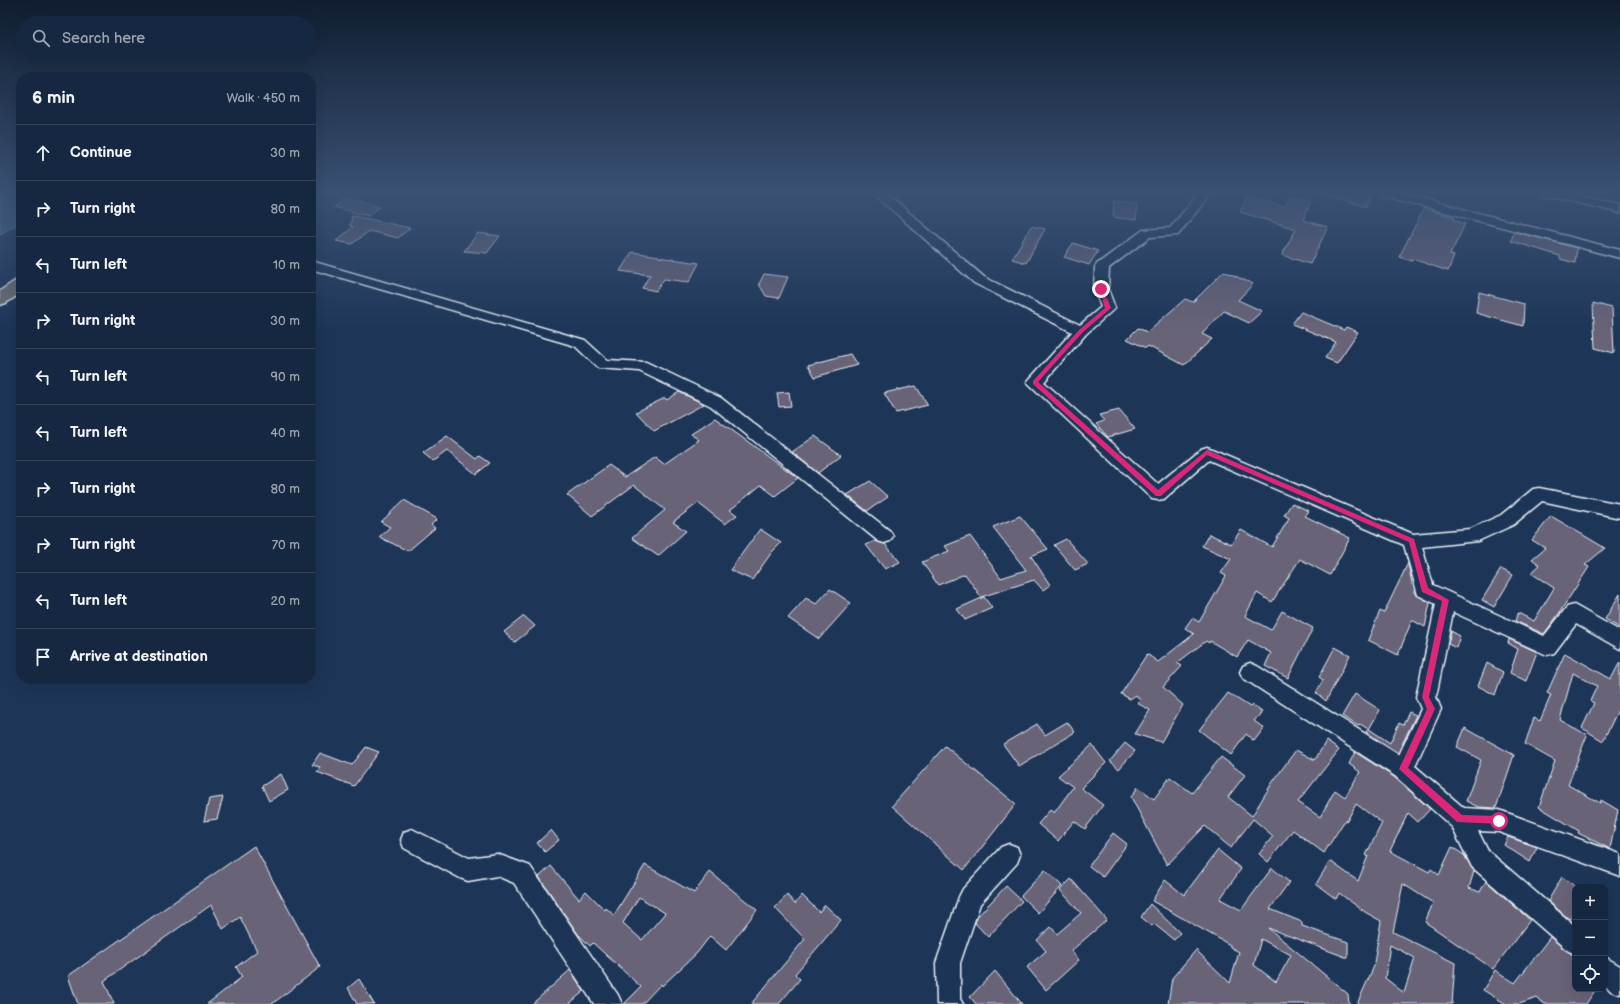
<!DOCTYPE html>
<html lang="en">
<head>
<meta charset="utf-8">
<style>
  :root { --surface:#162841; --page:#1f3048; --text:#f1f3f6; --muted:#9ea6b1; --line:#35445a }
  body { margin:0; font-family:"Balsamiq Sans",sans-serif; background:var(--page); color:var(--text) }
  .controls { position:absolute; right:12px; bottom:12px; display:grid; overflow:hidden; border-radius:8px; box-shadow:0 4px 16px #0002 }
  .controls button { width:36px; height:36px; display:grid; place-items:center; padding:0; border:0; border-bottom:1px solid var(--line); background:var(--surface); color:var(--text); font:20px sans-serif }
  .stop { position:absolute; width:12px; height:12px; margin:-9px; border:3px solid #db2777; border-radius:50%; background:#fff }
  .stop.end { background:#db2777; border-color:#fff; box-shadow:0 1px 4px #0008 }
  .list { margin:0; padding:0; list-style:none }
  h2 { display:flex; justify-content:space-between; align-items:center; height:52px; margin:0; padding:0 16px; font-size:17px }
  h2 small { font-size:13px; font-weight:400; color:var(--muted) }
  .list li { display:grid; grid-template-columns:26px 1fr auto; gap:12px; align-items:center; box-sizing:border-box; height:56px; padding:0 16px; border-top:1px solid var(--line) }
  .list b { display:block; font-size:15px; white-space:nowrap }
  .list em { font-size:13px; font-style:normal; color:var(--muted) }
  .icon { flex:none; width:22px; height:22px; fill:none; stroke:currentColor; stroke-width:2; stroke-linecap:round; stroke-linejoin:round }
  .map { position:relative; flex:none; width:1620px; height:1004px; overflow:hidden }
  .search { position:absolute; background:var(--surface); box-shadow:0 4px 16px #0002; left:16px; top:16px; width:300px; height:44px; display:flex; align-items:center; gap:10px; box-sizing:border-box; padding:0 14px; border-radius:22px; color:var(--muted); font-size:15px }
  .panel { position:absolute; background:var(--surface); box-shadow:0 4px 16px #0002; left:16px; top:72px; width:300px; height:612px; border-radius:16px }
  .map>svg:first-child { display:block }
  .water { fill:#3e6886; stroke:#829fb4 }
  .building { fill:#696477; stroke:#e8f1f8; fill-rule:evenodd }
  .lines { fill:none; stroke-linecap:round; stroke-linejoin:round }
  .minor-casing { stroke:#e8f1f8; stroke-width:3 }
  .trunk-casing { stroke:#e8f1f8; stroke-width:3 }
  .minor { fill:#1d3557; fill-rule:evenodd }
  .trunk { fill:#6b706d; fill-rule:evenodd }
  .route { fill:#db2777 }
</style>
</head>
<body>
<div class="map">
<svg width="1620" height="1004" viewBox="0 0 1620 1004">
  <rect width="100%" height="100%" fill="#1d3557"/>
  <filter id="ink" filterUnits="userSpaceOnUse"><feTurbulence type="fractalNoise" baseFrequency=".025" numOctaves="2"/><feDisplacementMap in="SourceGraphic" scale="8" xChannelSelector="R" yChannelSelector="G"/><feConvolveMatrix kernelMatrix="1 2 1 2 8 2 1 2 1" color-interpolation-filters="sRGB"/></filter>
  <g filter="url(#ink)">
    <path class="water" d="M0,192H21V222L0,234Z"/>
    <g class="building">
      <path d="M1327,192H1360L1371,195L1366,207L1326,195Z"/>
      <path d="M1290,195L1311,201L1303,220L1328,227L1310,264L1282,255L1296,229L1240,212L1247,197L1285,207Z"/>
      <path d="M346,198L381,206L368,216L334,207Z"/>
      <path d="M1114,201L1137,204L1136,220L1113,217Z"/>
      <path d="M1424,208L1455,218L1454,220L1465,224L1450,255L1454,256L1448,271L1413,259L1412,261L1399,257Z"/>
      <path d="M352,216L368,219L410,228L398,238L369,231L352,244L336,241L353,227L350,226Z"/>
      <path d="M1031,226L1045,229L1026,263L1012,259Z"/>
      <path d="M1514,232L1577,248L1575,263L1560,259V256L1511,241Z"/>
      <path d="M478,233L500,236L487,253L464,251Z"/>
      <path d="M1073,243L1098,251L1089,265L1064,257Z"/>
      <path d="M632,252L659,256L658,257L699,263L689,282L664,279L656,291L642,288L650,275L620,271Z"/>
      <path d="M1224,271L1253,284L1238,300L1262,311L1249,323L1224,311L1202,334L1212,339L1184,365L1148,346L1146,348L1127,339L1138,328L1147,332L1185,299L1193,302Z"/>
      <path d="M764,274L788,277L779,298L766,296L759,284Z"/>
      <path d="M1479,292L1524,304L1523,326L1476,313Z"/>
      <path d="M1593,303L1612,308L1614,353L1595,348Z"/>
      <path d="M1301,312L1344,330L1346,327L1358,332L1337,363L1325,358L1336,342L1292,324Z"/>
      <path d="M850,354L857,365L815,377L808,365Z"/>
      <path d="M916,386L928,405L896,413L884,393Z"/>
      <path d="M679,392L704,404L654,431L636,412L665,398L667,400Z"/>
      <path d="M789,392L791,406L779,407L777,393Z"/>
      <path d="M1119,410L1135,429L1108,437L1096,424L1104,421L1099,415Z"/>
      <path d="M715,418L798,478L775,496L761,485L730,510L737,515L725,524L698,503L673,522L686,531L658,556L632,538L665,510L634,485L592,516L567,495L609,465L625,477L655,457L664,464L699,440L691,434Z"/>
      <path d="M447,436L477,459L480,456L490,463L476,474L447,451L433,461L423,453Z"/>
      <path d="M815,436L841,455L818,473L792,452Z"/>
      <path d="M870,481L888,497L867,511L847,495Z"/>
      <path d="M404,500L437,519L431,525L435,528L408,551L379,537L390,527L381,522Z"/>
      <path d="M1292,503L1309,511L1305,516L1350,538L1330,575L1300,559L1272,602L1257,593L1245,616L1271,630L1282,611L1313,628L1288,678L1265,666L1271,653L1248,640L1237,657L1210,641L1209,643L1206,641L1177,663L1182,666L1163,687L1183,705L1161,742L1135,734L1150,710L1137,703L1140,700L1136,695L1130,699L1121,694L1147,654L1158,662L1194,634L1185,628L1192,618L1199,622L1226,576L1221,573L1231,559L1202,546L1209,534L1231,544L1241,530L1272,547L1289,518L1284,515Z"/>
      <path d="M1020,516L1048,549L1031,556L1050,585L1043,590L1034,580L981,597L965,574L938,585L922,562L949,551L945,546L970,536L1001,578L1026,570L993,527Z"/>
      <path d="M1551,516L1605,548L1585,565L1589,567L1558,615L1544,634L1515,621L1518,613L1534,621L1554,588L1531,573L1540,565L1532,559L1545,548L1532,540Z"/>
      <path d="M760,529L781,543L772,552L752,580L730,570Z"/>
      <path d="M1066,539L1088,564L1075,570L1054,545Z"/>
      <path d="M875,541L885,544L900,562L885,569L866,545Z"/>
      <path d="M1408,563L1413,589L1417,595L1430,603L1425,627L1412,620L1398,655L1368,640L1380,611L1384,613Z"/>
      <path d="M1501,569L1513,575L1494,607L1482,600Z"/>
      <path d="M830,589L851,603L819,639L788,618L806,598L816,604Z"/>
      <path d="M1620,594V628L1605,619Z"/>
      <path d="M984,597L992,608L965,620L957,609Z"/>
      <path d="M524,616L535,626L515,642L504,632Z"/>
      <path d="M1451,631L1460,636L1456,648L1448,644Z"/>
      <path d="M1509,639L1537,652L1526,681L1510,673L1518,649L1508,643Z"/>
      <path d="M1335,647L1350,655L1326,701L1316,693L1323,680L1319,677Z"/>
      <path d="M1565,653L1611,679L1620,662V706L1603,741L1582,728L1594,703L1590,701L1597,686L1573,673L1560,720L1587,735L1568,785L1600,803L1601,800L1618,810L1610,849L1578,833L1579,831L1539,807L1555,761L1525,744L1534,718L1540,721L1551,695L1547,693Z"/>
      <path d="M1487,663L1503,672L1495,695L1478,686Z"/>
      <path d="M1228,693L1250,707L1252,705L1262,712L1254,721L1264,728L1254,741L1246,734L1231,755L1199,730Z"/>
      <path d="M1355,694L1380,710L1369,729L1390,743L1399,723L1403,725L1409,712L1416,715L1398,753L1366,732L1368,729L1360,724L1358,726L1342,716Z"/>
      <path d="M1067,722L1075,732L1019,766L1003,744L1037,724L1045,735Z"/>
      <path d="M1465,728L1514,755L1496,808L1478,807L1466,801L1481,760L1457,747Z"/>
      <path d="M1326,741L1339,750L1298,802L1320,817L1335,790L1345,797L1360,772L1349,764L1355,752L1394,777L1430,809L1418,822L1408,813L1390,851L1429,872L1431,869L1439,875L1452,847L1464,855L1474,871L1469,888L1480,892L1486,881L1530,920L1493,969L1425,922L1433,903L1403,884L1393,932L1455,963L1452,1004H1357L1375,964L1374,963L1381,921L1365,912L1339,893L1336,899L1316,884L1330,861L1358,881L1368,856L1366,855L1382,823L1356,804L1347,821L1345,820L1324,853L1293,830L1268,862L1259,854L1273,836L1253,819L1231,848L1205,826L1167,865L1131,797L1138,787L1154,799L1170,777L1192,793L1221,757L1245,775L1228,797L1252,816L1272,783L1296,750L1315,760ZM1390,945L1415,958L1404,993L1385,978Z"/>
      <path d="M1125,743L1135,751L1119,769L1110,761Z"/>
      <path d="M1092,745L1106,763L1081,788L1103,805L1085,829L1074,821L1058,841L1038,824L1050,810L1054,813L1073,787L1058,776Z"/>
      <path d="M945,746L1016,804L964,870L892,806Z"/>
      <path d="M366,747L379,752L354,786L317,772L320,767L312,765L320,753L352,765Z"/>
      <path d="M281,774L288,790L269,801L262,786Z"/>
      <path d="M223,797L217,819L204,821L209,799Z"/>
      <path d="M551,830L559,840L545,852L537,843Z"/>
      <path d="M1113,833L1127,844L1103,877L1089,866Z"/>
      <path d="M1508,837L1537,847L1530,862L1504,845Z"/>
      <path d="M254,846L320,967L272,1004H207L242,977L236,967L257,951L240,917L223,929L211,905L104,981L114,1004H78L68,976Z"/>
      <path d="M1218,850L1241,869L1220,899L1241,910L1272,868L1289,882L1270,909L1302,922V926L1348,942V958L1268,928L1348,994L1349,1004H1168L1172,978L1196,950L1230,983L1239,952L1230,947V945L1152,901L1165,880L1184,895ZM1261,939L1291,955L1276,982L1254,965Z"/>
      <path d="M645,865L694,893L710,872L757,910L726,950L710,936L697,953L662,986L661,984L642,1004H624L641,987L593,943L590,946L578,934L539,877L551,866L579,899L586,891L605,910L606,908L614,915ZM639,897L665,913L642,940L623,923Z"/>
      <path d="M1045,870L1062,886L1038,913L1021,896Z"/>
      <path d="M1562,877L1575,886V913L1569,919L1548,901Z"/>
      <path d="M1071,879L1107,920L1071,951L1079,960L1046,990L1027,967L1046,951L1037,940L1051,927L1057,934L1081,913L1060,890Z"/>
      <path d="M1006,886L1022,901L988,937L975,923L977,917Z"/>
      <path d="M787,895L795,904L802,895L819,912L825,905L841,920L795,974L800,979L779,1004H751L805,939L775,908Z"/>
      <path d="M1150,904L1180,933L1174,940L1154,924L1152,926L1141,917Z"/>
      <path d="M1550,937L1575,957V989H1596L1586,1004H1544L1537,998L1519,1004H1506L1483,990L1495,970L1515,983Z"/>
      <path d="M570,970L584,991L569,1004H532Z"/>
      <path d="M995,971L1022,1004H976L970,997Z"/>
      <path d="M359,979L374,1004H357L348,988Z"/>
    </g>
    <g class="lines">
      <defs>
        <g id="minor">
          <path d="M872,192H885L984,277L1080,325L1101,307L1094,289L1095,267L1097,264L1143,230L1170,228L1200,192H1212L1178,235L1150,237L1109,268L1108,289L1115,308L1086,334L1044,382L1158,484L1201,449L1207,447L1413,534L1470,529L1501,515L1533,489L1539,488L1620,504V518L1542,501L1513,525L1478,541L1422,547L1433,585L1544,636L1567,607L1574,605L1620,631V649L1576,624L1554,653L1547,655L1453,612L1436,697L1441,709L1415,766L1464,808L1499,810L1620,854V876L1499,832L1478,831L1488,851L1575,926V954L1567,950L1472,867L1452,827L1395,776L1243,678L1240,672L1243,666L1250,663L1257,666L1399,755L1421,709L1416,697L1436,604L1418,595L1404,545L1209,460L1164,499L1158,500L1152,499L1027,382L1072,332L974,283Z"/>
          <path d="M1378,192H1397L1620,250V258L1380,195Z"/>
          <path d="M1543,192H1563L1620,205V213L1545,195Z"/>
          <path d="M311,261L585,340L607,360L646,362L721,398L890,531L893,536L890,541L884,543L878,541L711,406L639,371L598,368L575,346L311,269Z"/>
          <path d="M412,829L469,858L497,854L530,866L618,995L622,1004H594L514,883L497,876L468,881L460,878L404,848L401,840L404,832Z"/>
          <path d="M1009,844L1017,847L1020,855L1017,863L980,904L960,963V999L963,1004H937L936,963L959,897L963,889L1001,847Z"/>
          <path d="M1605,957L1620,966V994L1611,991L1605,985Z"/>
        </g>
        <path id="trunk" d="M21,280V293L6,303L0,305V291L15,281Z"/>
      </defs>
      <use href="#minor" class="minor-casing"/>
      <use href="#trunk" class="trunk-casing"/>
      <use href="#minor" class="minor"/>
      <use href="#trunk" class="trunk"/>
    </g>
  </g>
  <linearGradient id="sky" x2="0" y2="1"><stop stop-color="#101d30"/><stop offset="0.58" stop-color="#3a5174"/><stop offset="1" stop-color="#3a5174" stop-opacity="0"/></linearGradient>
  <rect width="1620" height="332" fill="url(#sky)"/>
  <path class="route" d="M1099,288L1103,289L1111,308L1083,332L1038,382L1158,490L1207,450L1414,539L1428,588L1449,600L1429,697L1435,709L1408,768L1462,815L1499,816L1504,821L1502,824L1457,822L1399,769L1427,709L1422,697L1442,601L1422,592L1409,542L1207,455L1161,496H1156L1033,384V381L1079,330L1105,308Z"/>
</svg>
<div class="controls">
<button>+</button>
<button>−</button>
<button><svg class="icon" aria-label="locate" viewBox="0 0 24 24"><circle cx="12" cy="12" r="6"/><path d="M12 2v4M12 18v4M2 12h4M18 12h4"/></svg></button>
</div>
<div class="stop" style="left:1499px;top:821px"></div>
<div class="stop end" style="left:1101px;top:289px"></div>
<div class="search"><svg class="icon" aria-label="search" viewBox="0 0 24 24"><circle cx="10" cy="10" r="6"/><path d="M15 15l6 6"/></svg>Search here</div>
<section class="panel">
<h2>6 min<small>Walk · 450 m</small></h2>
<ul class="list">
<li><svg class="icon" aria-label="ahead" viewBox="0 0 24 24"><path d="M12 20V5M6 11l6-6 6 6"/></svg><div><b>Continue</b></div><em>30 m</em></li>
<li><svg class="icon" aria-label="right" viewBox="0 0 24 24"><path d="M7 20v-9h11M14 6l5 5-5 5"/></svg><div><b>Turn right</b></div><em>80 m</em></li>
<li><svg class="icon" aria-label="left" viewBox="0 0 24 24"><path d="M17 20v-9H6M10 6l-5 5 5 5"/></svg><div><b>Turn left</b></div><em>10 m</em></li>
<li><svg class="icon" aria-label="right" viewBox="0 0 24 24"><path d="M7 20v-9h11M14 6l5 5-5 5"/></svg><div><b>Turn right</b></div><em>30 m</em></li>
<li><svg class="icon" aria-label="left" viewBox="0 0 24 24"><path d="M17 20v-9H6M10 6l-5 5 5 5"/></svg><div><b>Turn left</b></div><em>90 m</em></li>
<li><svg class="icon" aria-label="left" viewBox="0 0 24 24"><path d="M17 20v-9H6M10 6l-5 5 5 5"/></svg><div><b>Turn left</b></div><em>40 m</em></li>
<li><svg class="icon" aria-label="right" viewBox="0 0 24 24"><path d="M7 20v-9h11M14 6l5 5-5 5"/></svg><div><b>Turn right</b></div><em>80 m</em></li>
<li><svg class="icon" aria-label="right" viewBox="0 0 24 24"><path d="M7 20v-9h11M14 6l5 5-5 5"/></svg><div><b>Turn right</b></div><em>70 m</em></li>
<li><svg class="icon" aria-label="left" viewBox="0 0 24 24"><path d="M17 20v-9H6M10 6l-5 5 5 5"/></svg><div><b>Turn left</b></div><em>20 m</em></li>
<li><svg class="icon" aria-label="arrive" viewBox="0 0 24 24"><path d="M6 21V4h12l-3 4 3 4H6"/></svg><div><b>Arrive at destination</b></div></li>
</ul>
</section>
</div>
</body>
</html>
